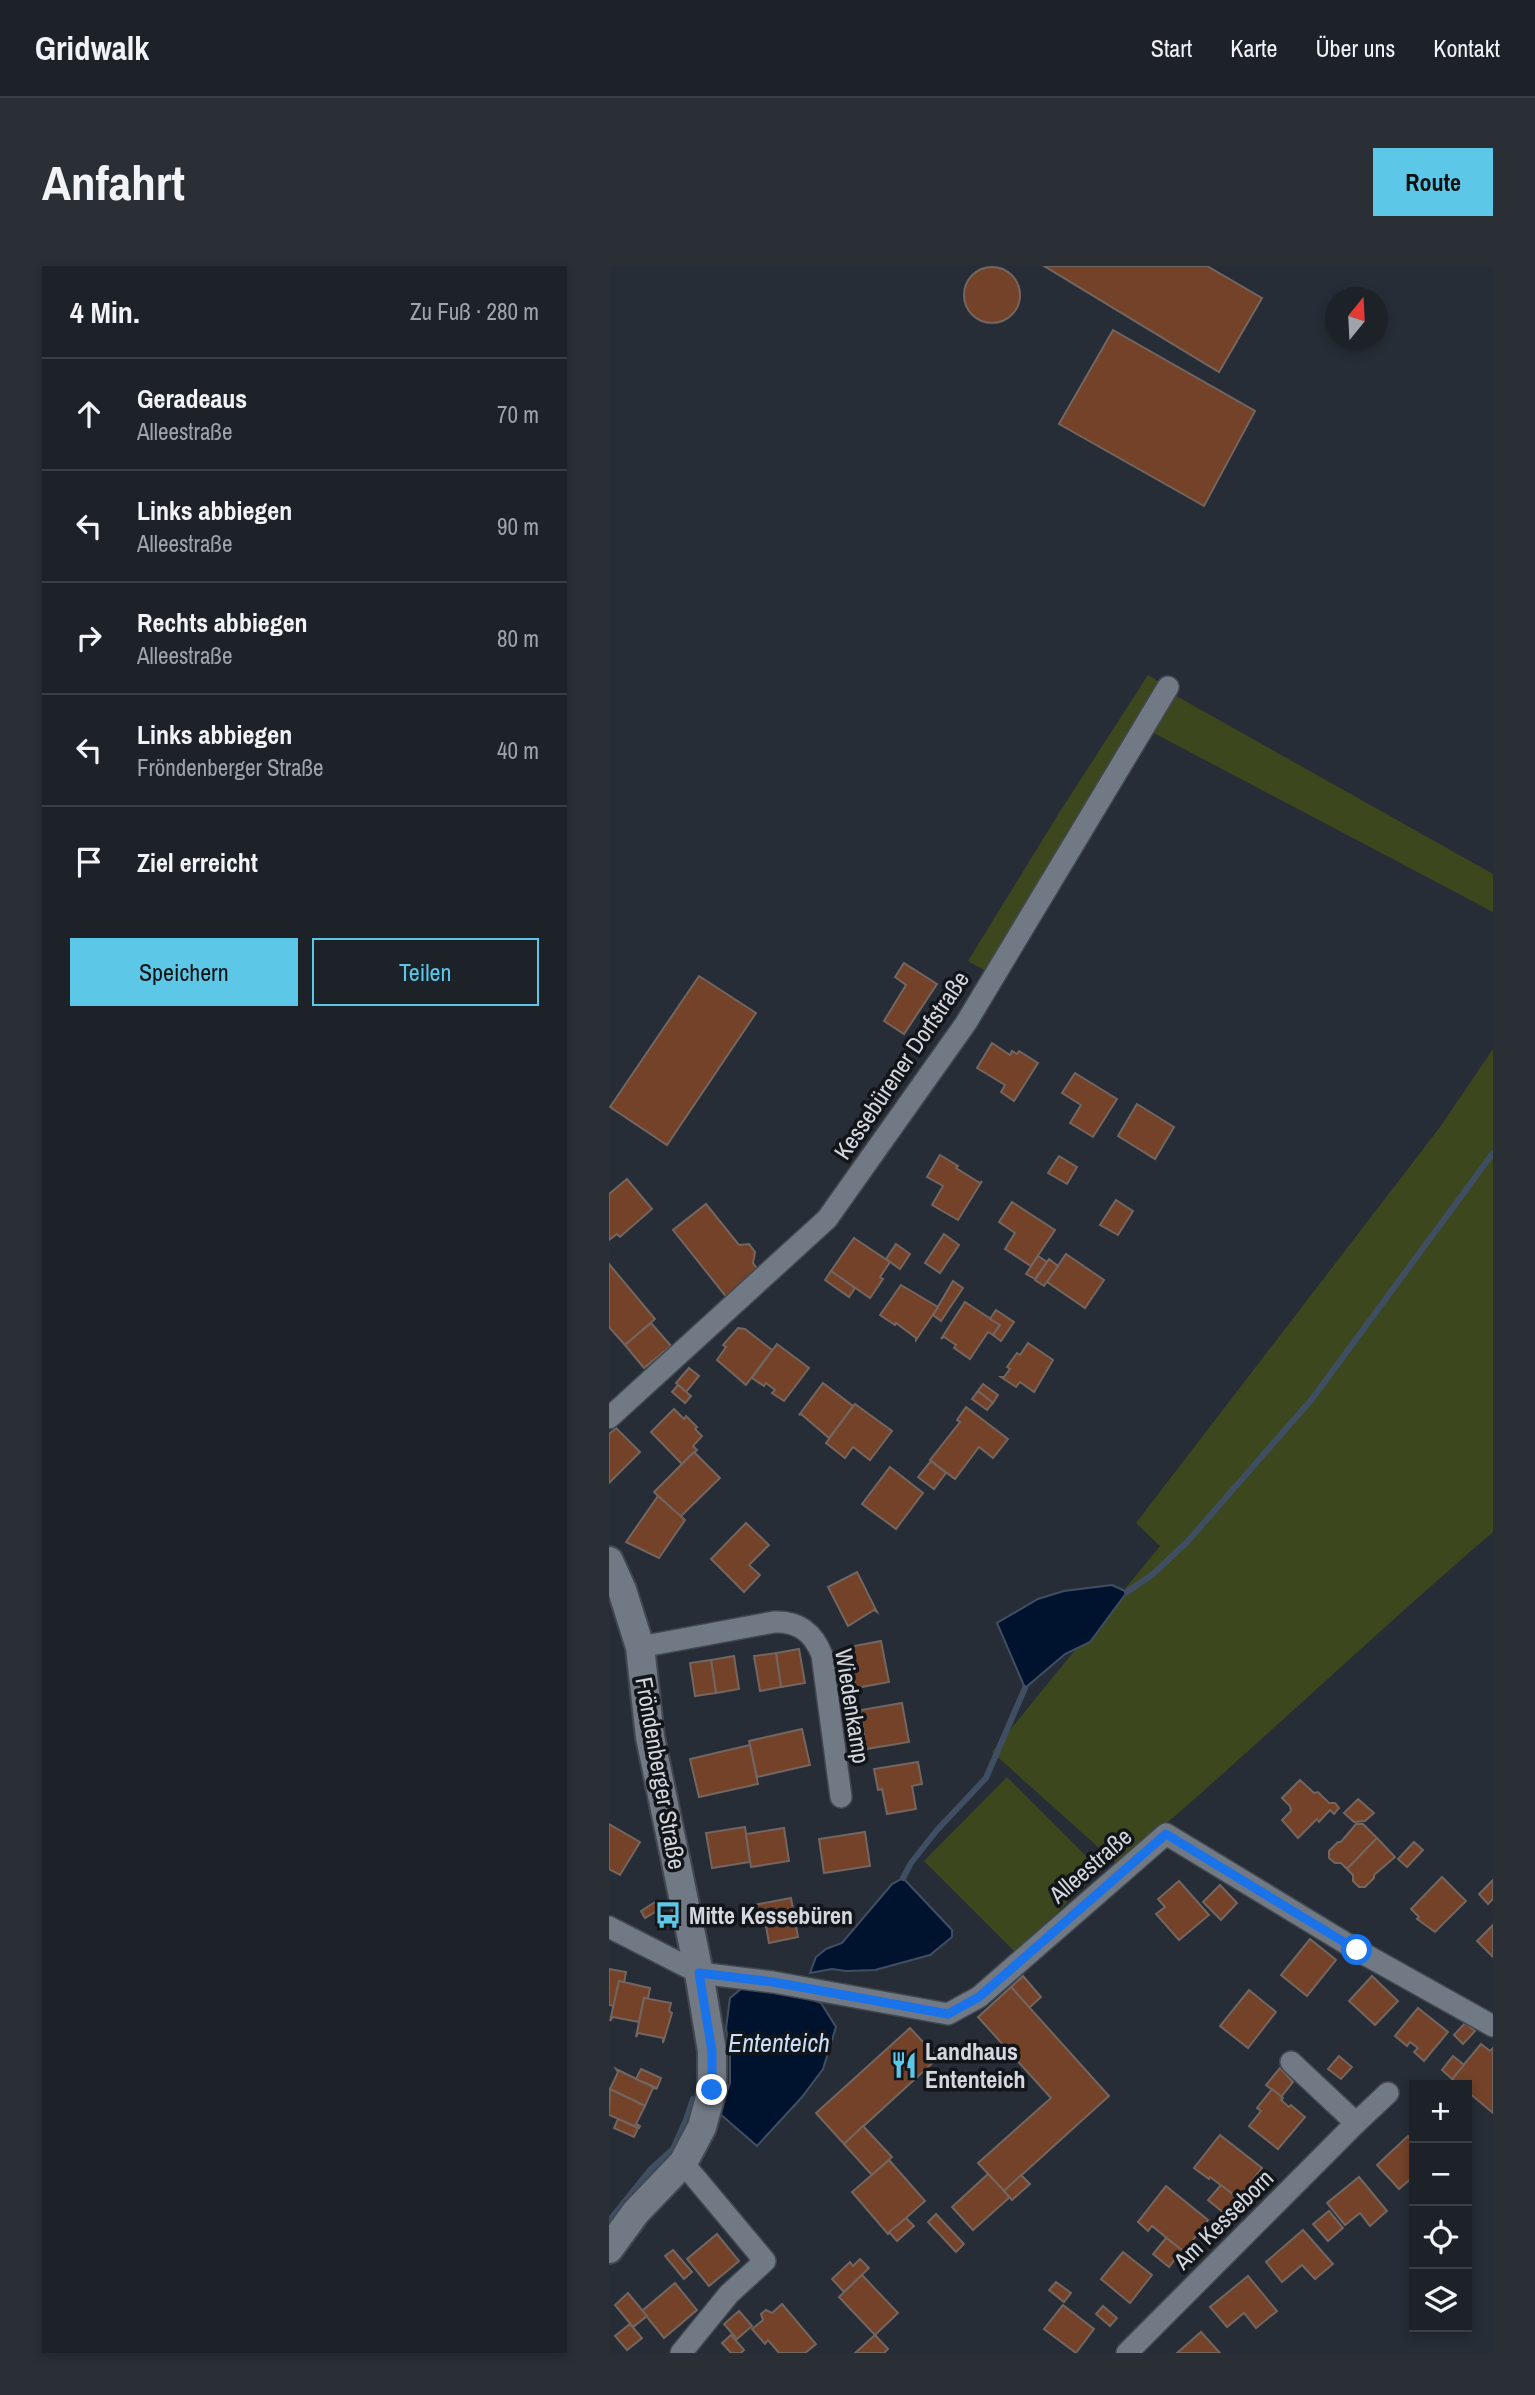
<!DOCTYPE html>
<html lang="de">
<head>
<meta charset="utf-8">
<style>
  :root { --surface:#1c2228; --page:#292f34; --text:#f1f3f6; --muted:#a0a4a8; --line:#3a3f45; --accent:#5cc7e7 }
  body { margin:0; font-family:"Archivo Narrow",sans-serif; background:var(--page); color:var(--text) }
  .controls { position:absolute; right:21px; bottom:21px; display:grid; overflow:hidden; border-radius:0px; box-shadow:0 4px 10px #0003 }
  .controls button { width:63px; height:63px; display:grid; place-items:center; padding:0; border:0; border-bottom:2px solid var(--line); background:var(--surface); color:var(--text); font:35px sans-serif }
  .compass { position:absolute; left:716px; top:21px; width:63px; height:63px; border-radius:50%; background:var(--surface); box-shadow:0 4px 10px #0003; rotate:18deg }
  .stop { position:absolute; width:21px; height:21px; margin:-16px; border:5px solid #1a73e8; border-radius:50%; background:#fff }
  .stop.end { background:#1a73e8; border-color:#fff; box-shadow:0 2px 7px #0008 }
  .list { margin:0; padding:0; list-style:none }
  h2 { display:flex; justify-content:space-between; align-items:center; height:91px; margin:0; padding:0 28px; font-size:30px }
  h2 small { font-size:23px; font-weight:400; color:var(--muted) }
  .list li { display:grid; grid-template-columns:46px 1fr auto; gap:21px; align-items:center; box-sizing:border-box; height:112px; padding:0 28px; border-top:2px solid var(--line) }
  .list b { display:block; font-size:26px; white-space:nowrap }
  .list p { margin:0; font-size:23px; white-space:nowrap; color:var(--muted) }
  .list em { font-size:23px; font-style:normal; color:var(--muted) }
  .actions { display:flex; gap:14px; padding:21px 28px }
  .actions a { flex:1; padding:16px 0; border:2px solid var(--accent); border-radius:0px; text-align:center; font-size:24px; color:var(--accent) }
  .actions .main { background:var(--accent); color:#111 }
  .icon { flex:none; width:38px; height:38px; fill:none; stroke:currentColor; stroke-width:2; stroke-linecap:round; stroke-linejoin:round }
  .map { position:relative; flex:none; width:884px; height:2087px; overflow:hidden; border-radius:0px }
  header { display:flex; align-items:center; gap:42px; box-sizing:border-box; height:98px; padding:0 35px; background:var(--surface); border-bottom:2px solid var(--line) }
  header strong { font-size:33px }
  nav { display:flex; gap:38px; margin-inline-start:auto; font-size:24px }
  .intro { display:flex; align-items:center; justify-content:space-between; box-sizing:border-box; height:168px; padding:0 42px }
  h1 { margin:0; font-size:49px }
  .button { padding:18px 32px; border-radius:0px; background:var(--accent); color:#111; font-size:24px; font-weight:700 }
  main { display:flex; gap:42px; padding:0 42px }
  aside { flex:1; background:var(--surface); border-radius:0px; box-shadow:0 4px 10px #0003 }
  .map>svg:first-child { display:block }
  .green { fill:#3c471e }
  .water { fill:#00132e; stroke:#404e63; stroke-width:2 }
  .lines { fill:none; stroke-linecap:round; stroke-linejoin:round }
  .stream { stroke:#404e63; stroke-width:6 }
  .building { fill:#734229; stroke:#73655f; stroke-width:2 }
  .street-casing { stroke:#424850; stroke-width:24 }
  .secondary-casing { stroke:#424850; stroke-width:32 }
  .street { stroke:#717984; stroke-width:21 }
  .secondary { stroke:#717984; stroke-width:28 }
  .route { stroke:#1a73e8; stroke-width:9 }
  .labels { text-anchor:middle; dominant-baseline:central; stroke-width:7; stroke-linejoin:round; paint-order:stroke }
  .street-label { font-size:24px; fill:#d4d8de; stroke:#121519 }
  .poi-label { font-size:24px; font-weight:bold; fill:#d4d8de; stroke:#121519; text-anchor:start }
  .water-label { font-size:26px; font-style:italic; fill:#c8def8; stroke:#121519 }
</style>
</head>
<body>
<header>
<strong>Gridwalk</strong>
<nav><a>Start</a><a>Karte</a><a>Über uns</a><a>Kontakt</a></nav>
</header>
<div class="intro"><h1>Anfahrt</h1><a class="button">Route</a></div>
<main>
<aside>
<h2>4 Min.<small>Zu Fuß · 280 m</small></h2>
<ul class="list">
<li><svg class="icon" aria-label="ahead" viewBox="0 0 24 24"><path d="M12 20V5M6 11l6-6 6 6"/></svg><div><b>Geradeaus</b><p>Alleestraße</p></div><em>70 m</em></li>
<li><svg class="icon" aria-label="left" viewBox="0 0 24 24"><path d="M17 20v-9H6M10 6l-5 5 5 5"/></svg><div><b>Links abbiegen</b><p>Alleestraße</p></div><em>90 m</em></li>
<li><svg class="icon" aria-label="right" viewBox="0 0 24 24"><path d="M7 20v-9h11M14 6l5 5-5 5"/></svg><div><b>Rechts abbiegen</b><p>Alleestraße</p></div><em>80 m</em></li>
<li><svg class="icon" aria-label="left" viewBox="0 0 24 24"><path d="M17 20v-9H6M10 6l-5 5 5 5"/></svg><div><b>Links abbiegen</b><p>Fröndenberger Straße</p></div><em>40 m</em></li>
<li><svg class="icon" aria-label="arrive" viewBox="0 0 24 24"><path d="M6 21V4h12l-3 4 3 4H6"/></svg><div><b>Ziel erreicht</b></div></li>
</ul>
<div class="actions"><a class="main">Speichern</a><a>Teilen</a></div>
</aside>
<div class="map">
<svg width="884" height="2087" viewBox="0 0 884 2087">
  <rect width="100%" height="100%" fill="#262d36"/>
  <g class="green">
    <path d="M539,409L557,420L381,707L359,695L450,547Z"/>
    <path d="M562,427L884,608V646L539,464Z"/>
    <path d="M884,783V1266C757,1375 637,1491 509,1599L383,1486L551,1280L527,1257L831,861Z"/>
    <path d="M398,1511L491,1604L407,1687L315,1595Z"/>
  </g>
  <g class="water">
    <path d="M503,1319L518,1326L481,1376L456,1388L416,1422L388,1357L429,1333L455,1325Z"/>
    <path d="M294,1612L343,1664V1671L321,1689L266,1704L237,1705L223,1703L201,1707L207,1691L217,1683L233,1677L283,1618Z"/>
    <path d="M137,1719L174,1723L212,1737L227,1761L214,1803L193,1831L148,1880L110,1847L121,1817V1788L117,1762L121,1732Z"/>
  </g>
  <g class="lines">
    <g class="stream">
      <path d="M518,1326L544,1308L579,1275L703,1133L884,887"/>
      <path d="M294,1612L302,1597L328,1564L377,1512L416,1422"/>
      <path d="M0,1955L42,1903L64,1883L77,1854L84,1833"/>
    </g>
  </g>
  <g class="building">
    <path d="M435,0H598L653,32L610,106Z"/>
    <circle cx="383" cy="29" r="28"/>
    <path d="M504,64L646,145L595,240L450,158Z"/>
    <path d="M295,697L328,718L295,768L275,755L297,719L286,711Z"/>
    <path d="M90,710L147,747L58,879L1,841Z"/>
    <path d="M383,777L401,789L403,785L408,788L410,785L429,797L405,835L392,826L396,819L368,802Z"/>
    <path d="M466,807L508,833L484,871L461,857L472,839L453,827Z"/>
    <path d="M528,838L565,861L546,893L509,870Z"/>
    <path d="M331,889L349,900L347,902L371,917L373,915L349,954L323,939L334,920L318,911Z"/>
    <path d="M450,890L468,901L458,918L439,907Z"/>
    <path d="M18,913L43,943L11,971L8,968L0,974V928Z"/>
    <path d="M507,934L524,945L509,969L491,959Z"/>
    <path d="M403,936L446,964L422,1000L396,983L406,967L390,956Z"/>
    <path d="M97,938L130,979L140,978L146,986L144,997L150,1005L119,1033L64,964Z"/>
    <path d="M335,968L350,979L331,1007L316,997Z"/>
    <path d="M245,972L281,996L271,1011L274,1013L261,1032L222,1005Z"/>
    <path d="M287,978L301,988L291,1003L277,993Z"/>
    <path d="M457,988L495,1014L476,1042L438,1016Z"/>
    <path d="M429,990L438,996L426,1013L417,1008Z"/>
    <path d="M440,993L449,1000L435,1020L426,1014Z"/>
    <path d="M0,998L46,1053L16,1079L0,1061Z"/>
    <path d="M222,1005L246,1022L240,1031L216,1014Z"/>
    <path d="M344,1015L354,1022L332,1055L324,1049Z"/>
    <path d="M292,1019L329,1041L307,1074V1072L287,1057L286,1059L271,1049Z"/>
    <path d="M356,1036L391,1059L384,1069L379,1066L361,1093L345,1082L347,1079L335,1071L332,1073Z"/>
    <path d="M387,1044L405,1056L392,1075L384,1069L391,1059L381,1053Z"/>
    <path d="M42,1057L62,1080L35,1102L16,1079Z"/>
    <path d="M129,1062L136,1063L163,1084L137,1119L108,1094L117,1081L114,1079Z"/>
    <path d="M419,1077L444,1094L425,1126L411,1116L407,1121L392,1111H395L401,1103L398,1101L408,1087L411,1089Z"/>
    <path d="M168,1078L200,1102L175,1135L163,1127L166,1124L157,1117L155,1120L143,1112Z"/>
    <path d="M80,1102L90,1110L77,1126L67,1117Z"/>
    <path d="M214,1117L244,1140L220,1172L192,1148L190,1149Z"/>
    <path d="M374,1118L389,1129L384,1137L369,1125Z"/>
    <path d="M69,1119L82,1130L76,1137L63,1126Z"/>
    <path d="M369,1125L384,1137L378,1144L363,1133Z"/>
    <path d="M246,1138L283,1165L261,1194L244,1181L236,1192L217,1177Z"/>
    <path d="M357,1141L399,1173L384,1192L370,1181L346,1213L321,1194L351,1156L348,1154Z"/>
    <path d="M65,1143L75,1153L77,1150L88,1161L86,1163L93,1170L84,1180L88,1184L73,1198L42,1166Z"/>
    <path d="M7,1162L31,1186L0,1217V1168Z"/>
    <path d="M85,1186L111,1212L71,1251L45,1226Z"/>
    <path d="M322,1195L337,1207L325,1223L309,1211Z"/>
    <path d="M281,1201L314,1227L287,1263L253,1238Z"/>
    <path d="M49,1230L76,1254L50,1292L17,1276Z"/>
    <path d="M137,1257L160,1279L140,1299L151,1309L135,1326L102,1293Z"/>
    <path d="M248,1306L268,1346L265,1344L239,1360L219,1321Z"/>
    <path d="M272,1375L280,1416L247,1422L240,1381Z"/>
    <path d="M190,1383L196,1417L172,1421L167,1387Z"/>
    <path d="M167,1387L172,1421L151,1425L145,1390Z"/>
    <path d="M125,1390L130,1423L107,1427L102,1394Z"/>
    <path d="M102,1394L107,1427L86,1430L81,1397Z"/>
    <path d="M293,1437L300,1476L257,1483L252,1444Z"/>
    <path d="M193,1463L201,1499L148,1511L140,1475Z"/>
    <path d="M141,1479L149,1518L90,1531L81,1493Z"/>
    <path d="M309,1496L313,1518L303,1520L307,1543L278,1548L273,1523L269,1524L265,1503Z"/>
    <path d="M691,1514L705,1527L709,1526L720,1537H726L730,1542L725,1548L721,1544L710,1556L708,1553L689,1572L673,1554L682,1545L681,1540L673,1532Z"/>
    <path d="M749,1533L765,1547L756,1555L745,1556L735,1547Z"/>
    <path d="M0,1558L31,1576L11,1609L0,1603Z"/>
    <path d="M747,1558H754L768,1572L738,1603L732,1597H726L720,1592V1585L729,1576H732Z"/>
    <path d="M136,1561L141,1596L103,1602L97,1567Z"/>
    <path d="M175,1562L180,1595L142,1601L137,1568Z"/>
    <path d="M256,1566L261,1600L215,1607L210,1573Z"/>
    <path d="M768,1572L786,1591L765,1609V1612L756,1621H750L744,1615V1609L738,1603Z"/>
    <path d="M805,1576L814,1584L798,1601L789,1593Z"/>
    <path d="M833,1611L857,1635L826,1666L808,1653L810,1651L802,1643Z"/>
    <path d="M884,1614V1633L879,1638L870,1628Z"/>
    <path d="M570,1615L600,1649L570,1674L547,1648L556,1641L549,1633Z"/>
    <path d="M611,1619L628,1637L612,1654L594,1636Z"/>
    <path d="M182,1632L189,1671L160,1677L156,1654L148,1656L145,1639Z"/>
    <path d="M46,1636L51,1643L36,1652L32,1645Z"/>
    <path d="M884,1659V1691L868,1675Z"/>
    <path d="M701,1673L727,1694L698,1730L672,1709Z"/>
    <path d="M0,1703L17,1706L15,1717L10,1715L5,1740L0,1739Z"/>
    <path d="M414,1710L432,1731L420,1742L402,1721Z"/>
    <path d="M763,1710L789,1735L766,1759L740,1735Z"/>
    <path d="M10,1715L41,1722L39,1732H35L30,1756L4,1751L1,1755Z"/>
    <path d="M402,1721L500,1830L395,1925L369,1897L442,1832L369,1751Z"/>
    <path d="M640,1724L667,1746L639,1782L611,1760Z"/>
    <path d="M35,1732L62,1737L60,1745L63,1747L54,1777V1772L29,1767L27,1771Z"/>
    <path d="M809,1742L839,1766L815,1795L805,1786L809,1782L801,1776L798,1780L786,1770Z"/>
    <path d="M856,1757L866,1765L854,1778L845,1769Z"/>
    <path d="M301,1762L329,1792L235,1878L207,1847Z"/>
    <path d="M872,1778L881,1785L884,1782V1847L858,1825V1819H850L843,1813Z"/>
    <path d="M730,1790L743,1801L732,1813L719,1803Z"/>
    <path d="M844,1790L855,1799L843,1813L833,1804Z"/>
    <path d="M671,1802L684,1816L672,1831L657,1819Z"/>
    <path d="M7,1803L48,1823L44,1822L36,1840L1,1823L9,1806Z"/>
    <path d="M32,1803L52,1812L48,1822L27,1813Z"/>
    <path d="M1,1823L36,1840L27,1858L31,1860L30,1862L0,1849Z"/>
    <path d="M663,1823L674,1832L672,1834L680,1841L682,1839L696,1851L669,1883L640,1860L652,1845L648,1842Z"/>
    <path d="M9,1853L29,1862L25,1871L5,1862Z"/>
    <path d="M254,1860L283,1891L263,1909L235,1878Z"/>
    <path d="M611,1869L653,1902L629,1932L601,1911L600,1913L585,1902Z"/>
    <path d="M799,1870L805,1877V1913L804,1911L790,1923L768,1899Z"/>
    <path d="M280,1894L316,1935L279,1968L243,1926Z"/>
    <path d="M379,1908L401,1931L364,1964L343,1941Z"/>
    <path d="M412,1909L421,1918L403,1934L395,1925Z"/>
    <path d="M750,1911L778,1945L761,1960L751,1947L736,1959L718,1937Z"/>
    <path d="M612,1919L627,1931L615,1947L599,1934Z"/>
    <path d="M557,1920L599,1954L575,1986L543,1960L539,1965L529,1956Z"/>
    <path d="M720,1945L734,1962L719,1975L704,1958Z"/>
    <path d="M327,1948L355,1978L347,1986L319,1956Z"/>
    <path d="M297,1952L305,1960L288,1975L280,1966Z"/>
    <path d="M694,1964L724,1998L706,2013L693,1999L673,2016L657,1996Z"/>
    <path d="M108,1968L130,1995L100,2020L78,1993Z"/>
    <path d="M557,1972L573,1984L560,2001L544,1988Z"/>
    <path d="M64,1984L83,2006L75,2013L56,1990Z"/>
    <path d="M514,1986L543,2009L521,2037L492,2013Z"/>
    <path d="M251,1993L260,2002L235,2026L223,2013L241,1996L244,2000Z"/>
    <path d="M253,2009L289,2047L266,2069L230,2031Z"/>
    <path d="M639,2010L668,2045L647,2062L635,2047L618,2061L601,2041Z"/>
    <path d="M447,2016L462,2027L455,2036L440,2024Z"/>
    <path d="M66,2017L88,2044L55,2072L33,2045Z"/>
    <path d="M19,2027L38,2050L24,2061L6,2039Z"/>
    <path d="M173,2038L207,2078L196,2087H170L159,2074L156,2078L143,2063L154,2054L152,2048L157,2044L163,2047Z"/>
    <path d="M454,2039L485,2063L467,2087L435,2063Z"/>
    <path d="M494,2040L508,2052L501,2060L487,2048Z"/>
    <path d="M130,2045L143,2060L128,2073L115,2058Z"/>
    <path d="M21,2058L33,2072L18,2084L6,2070Z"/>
    <path d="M592,2066L611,2087H568Z"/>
    <path d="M122,2069L135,2084L132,2087H122L113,2077Z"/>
    <path d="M266,2069L279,2083L275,2087H246Z"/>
  </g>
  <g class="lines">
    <defs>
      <g id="street">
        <path d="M0,1152L218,953L357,757L559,421"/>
        <path d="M31,1381L165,1356C189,1355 204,1366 213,1389L232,1531"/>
        <path d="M0,1661L90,1707L164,1716L339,1748L370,1731L557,1568L748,1684L884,1760"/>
        <path d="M747,1857L779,1827"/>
        <path d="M72,2087L120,2028L156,1995L74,1897"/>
        <path d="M518,2087L747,1857L682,1796"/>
      </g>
      <path id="secondary" d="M0,1295L13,1324L31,1381L41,1471L90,1707L103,1785V1824L93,1861L74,1897L27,1946L0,1983"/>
    </defs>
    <use href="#street" class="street-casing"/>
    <use href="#secondary" class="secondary-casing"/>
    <use href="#street" class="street"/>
    <use href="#secondary" class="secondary"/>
  </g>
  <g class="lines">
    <path class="route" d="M103,1824V1785L90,1707L164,1716L339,1748L370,1731L557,1568L748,1684"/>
  </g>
  <defs>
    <symbol id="bus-bare" viewBox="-9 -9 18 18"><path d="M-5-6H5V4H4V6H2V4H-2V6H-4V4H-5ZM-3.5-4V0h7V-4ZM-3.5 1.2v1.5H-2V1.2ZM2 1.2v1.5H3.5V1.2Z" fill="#5cc7e7" stroke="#121519" stroke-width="2.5" paint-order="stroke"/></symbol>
    <symbol id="restaurant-bare" viewBox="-9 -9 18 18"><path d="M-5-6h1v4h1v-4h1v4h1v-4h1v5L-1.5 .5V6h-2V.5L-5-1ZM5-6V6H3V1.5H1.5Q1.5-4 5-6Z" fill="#5cc7e7" stroke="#121519" stroke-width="2.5" paint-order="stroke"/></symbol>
  </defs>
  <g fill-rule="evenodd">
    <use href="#bus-bare" x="40" y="1630" width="38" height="38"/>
    <use href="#restaurant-bare" x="276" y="1780" width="38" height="38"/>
  </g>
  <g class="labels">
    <g class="street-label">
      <text transform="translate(292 799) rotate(-56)">Kessebürener Dorfstraße</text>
      <text transform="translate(244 1440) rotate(81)">Wiedenkamp</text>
      <text transform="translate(52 1507) rotate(80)">Fröndenberger Straße</text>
      <text transform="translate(481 1599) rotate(-41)">Alleestraße</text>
      <text transform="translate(614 1953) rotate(-45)">Am Kesseborn</text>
    </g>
    <g class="poi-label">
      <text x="80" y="1649">Mitte Kessebüren</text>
      <text x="316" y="1785">Landhaus<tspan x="316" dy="28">Ententeich</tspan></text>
    </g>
    <g class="water-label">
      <text x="170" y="1776">Ententeich</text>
    </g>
  </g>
</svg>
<div class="controls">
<button>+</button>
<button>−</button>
<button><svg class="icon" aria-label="locate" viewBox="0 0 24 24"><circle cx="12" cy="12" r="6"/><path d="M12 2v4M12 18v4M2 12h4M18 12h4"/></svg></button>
<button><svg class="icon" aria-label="layers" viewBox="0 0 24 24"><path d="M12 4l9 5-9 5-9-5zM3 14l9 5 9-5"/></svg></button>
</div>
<svg class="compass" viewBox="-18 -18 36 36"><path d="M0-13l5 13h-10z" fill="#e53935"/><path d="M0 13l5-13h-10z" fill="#a0a4a8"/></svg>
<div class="stop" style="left:748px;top:1684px"></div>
<div class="stop end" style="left:103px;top:1824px"></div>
</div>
</main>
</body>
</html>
